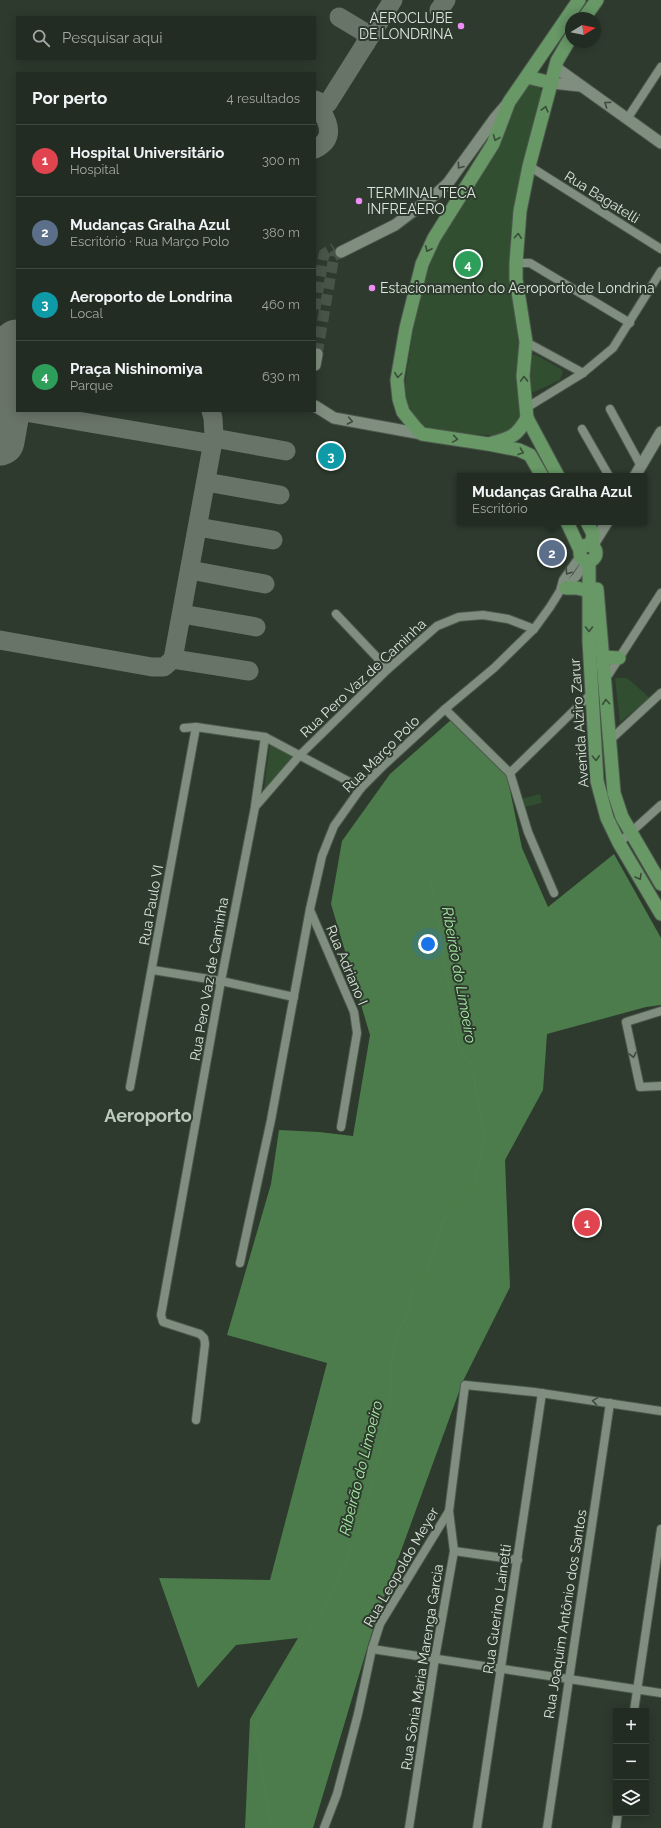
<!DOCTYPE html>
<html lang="pt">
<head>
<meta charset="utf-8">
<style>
  :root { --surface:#222c22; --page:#2e382f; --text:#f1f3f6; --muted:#a2a7a5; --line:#3f4840; --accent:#ee8cf8 }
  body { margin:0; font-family:Raleway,sans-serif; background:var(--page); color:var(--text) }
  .controls { position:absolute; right:12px; bottom:12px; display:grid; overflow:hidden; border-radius:0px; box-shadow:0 2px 10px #0003 }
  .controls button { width:36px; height:36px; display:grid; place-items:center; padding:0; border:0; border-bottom:1px solid var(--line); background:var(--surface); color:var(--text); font:20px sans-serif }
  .compass { position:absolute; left:565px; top:12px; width:36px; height:36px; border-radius:50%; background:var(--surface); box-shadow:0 2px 10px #0003; rotate:80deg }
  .you { position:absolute; left:428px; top:944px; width:14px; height:14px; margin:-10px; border:3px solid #fff; border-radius:50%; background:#1a73e8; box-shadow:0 0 0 6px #1a73e833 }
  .badge { display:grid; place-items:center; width:26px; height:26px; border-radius:50%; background:var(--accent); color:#fff; font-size:13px; font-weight:700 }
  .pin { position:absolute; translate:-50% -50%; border:2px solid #fff; box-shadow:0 1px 4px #0006 }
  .popup { position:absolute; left:457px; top:473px; width:190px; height:52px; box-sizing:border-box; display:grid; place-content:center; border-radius:0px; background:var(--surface); filter:drop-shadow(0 1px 3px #0005); font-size:13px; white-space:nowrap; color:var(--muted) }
  .popup b { font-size:15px; color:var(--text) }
  .popup::after { content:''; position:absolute; left:50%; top:100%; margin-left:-8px; border:8px solid transparent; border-top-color:var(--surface) }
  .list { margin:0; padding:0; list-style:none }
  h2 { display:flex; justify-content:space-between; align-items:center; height:52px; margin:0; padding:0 16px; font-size:17px }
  h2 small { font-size:13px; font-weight:400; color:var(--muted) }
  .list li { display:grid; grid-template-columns:26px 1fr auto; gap:12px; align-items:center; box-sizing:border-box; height:72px; padding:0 16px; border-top:1px solid var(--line) }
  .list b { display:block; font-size:15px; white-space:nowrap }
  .list p { margin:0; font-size:13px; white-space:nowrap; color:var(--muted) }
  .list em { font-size:13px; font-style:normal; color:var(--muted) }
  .icon { flex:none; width:22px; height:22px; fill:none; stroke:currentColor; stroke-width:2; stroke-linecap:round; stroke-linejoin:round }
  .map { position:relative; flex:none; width:661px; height:1828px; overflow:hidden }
  .search { position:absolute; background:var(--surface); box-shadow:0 2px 10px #0003; left:16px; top:16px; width:300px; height:44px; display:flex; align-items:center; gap:10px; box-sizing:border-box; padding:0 14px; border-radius:0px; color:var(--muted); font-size:15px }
  .panel { position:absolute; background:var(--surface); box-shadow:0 2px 10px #0003; left:16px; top:72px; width:300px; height:340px; border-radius:0px }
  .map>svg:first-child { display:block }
  .green { fill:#314e30 }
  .forest { fill:#4d7c4c }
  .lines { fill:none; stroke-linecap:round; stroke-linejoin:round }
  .stream { stroke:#4f7e4d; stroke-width:2 }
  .taxiway { stroke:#697468; stroke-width:19 }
  .runway { stroke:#697468; stroke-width:49 }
  .tertiary-tunnel { stroke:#485447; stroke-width:11; stroke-dasharray:11 5.5; stroke-linecap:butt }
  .minor-casing { stroke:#4d584d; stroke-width:10 }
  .tertiary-casing { stroke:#4d584d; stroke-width:13 }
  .primary-casing { stroke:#4d584d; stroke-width:15 }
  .minor { stroke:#7f8e7e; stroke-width:8 }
  .tertiary { stroke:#7f8e7e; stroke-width:11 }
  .primary { stroke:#679866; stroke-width:13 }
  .oneway { stroke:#3d4b3d }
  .oneway2 { stroke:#394d38 }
  .poi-dot { fill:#ee8cf8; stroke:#2d3a2d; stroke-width:1.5 }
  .labels { text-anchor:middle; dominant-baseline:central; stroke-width:4; stroke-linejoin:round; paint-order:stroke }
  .poi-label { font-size:14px; fill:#dee6dd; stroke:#2d3a2d; text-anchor:start }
  .street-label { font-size:14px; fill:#dee6dd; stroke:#2d3a2d }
  .water-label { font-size:15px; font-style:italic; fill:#a6eca4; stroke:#2d3a2d }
  .district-label { font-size:18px; font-weight:bold; fill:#bccbbb; stroke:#2d3a2d }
</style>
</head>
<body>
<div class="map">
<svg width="661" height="1828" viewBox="0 0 661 1828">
  <rect width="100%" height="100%" fill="#2d3a2d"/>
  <g class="green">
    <path d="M534,84L539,86L543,95L537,121L524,156L517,189L510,238V269L518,342L520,416L517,424L510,432L499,436L434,431L419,424L407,405L404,390L420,286L427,260L450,219L495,154L523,89L527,85Z"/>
    <path d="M533,355H536L561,369L563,372L560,380L534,392H531C529,383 530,381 531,373C532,367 530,362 531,356Z"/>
    <path d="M615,678H627L650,698L620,722Z"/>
    <path d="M270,744L297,755L264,789Z"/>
    <path d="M540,794L542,803L524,807L521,799Z"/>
  </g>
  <path class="forest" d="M451,720L507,776L522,848L548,907L614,854L661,938V1005L646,1007L547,1034L543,1090L505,1160L510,1287L463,1381L375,1622L313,1828H245L250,1719L298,1638L236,1645L198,1688L159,1578L270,1580L327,1363L227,1335L271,1184L279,1130L319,1132L353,1136L370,1035L331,904L342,841L390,774Z"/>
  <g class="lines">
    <path class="stream" d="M272,1828L255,1733L259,1711L274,1691L283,1670L323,1611L353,1545L368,1499L390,1405L392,1356L397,1332L409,1314L411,1291L427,1273L443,1220L475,1184L484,1137L472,1068L459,1046L431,879"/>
    <g class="taxiway">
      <path d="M439,10L446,0"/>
      <path d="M339,17L364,32L366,35V43"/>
      <path d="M315,100L322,103H328L393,0"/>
      <path d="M315,101C326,117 339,137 315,149"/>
      <path d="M19,411L213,444"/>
      <path d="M214,438L286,451"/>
      <path d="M206,482L280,495"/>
      <path d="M198,527L273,540"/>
      <path d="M190,570L265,584"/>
      <path d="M182,614L256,627"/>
      <path d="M0,640L152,667H164L173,659L214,436L213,418L211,411"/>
      <path d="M173,659L249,671"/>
    </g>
    <path class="runway" d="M0,441L17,344"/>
    <g class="tertiary-tunnel">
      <path d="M315,309L324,254L334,248"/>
      <path d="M317,354L334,256L341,252"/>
    </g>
    <defs>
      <g id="minor">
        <path d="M627,119L661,67"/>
        <path d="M529,166L661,249"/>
        <path d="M516,263H530L630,323"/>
        <path d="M526,342L583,373"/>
        <path d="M526,408L583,373L613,348L661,271"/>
        <path d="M610,409L641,466"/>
        <path d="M582,429L609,476"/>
        <path d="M564,589L577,576L586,562"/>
        <path d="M336,614L388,669"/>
        <path d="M605,680L661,593"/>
        <path d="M445,709L510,773L528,832L554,893"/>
        <path d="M184,728L196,727L265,737L361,788"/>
        <path d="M609,741L661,693"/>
        <path d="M510,773L593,692"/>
        <path d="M255,806L265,737"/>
        <path d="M619,843L661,805"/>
        <path d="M310,910L354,1012L357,1033L341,1127"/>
        <path d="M153,970L221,981L294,997"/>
        <path d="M661,1011L626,1022L640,1087L661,1086"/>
        <path d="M130,1087L196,727"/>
        <path d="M240,1263L271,1120L310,909L322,856L334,826L361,788L384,765L445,709L494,668L534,629L550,607L560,591L563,580L580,556"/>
        <path d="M196,1420L205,1344L204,1338L200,1334L163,1322L161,1315L221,981L255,807L300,755L388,669L437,626L459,617L483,615L508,619L534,629"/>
        <path d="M454,1551L518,1560"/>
        <path d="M372,1649L661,1693"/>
        <path d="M634,1711L661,1529"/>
        <path d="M324,1828L337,1794L358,1714L372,1649L380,1624L449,1511L465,1385L534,1392L661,1411"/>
        <path d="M409,1828L435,1658L454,1551L449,1511"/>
        <path d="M477,1828L542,1393"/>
        <path d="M547,1828L610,1403"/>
        <path d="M616,1828L618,1813"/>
      </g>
      <g id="tertiary">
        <path d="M555,67L661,143"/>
        <path d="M552,83L580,86"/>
        <path d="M341,252L395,225L437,193L448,183L495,118L507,104"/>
        <path d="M315,365L317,354"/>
        <path d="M315,406L334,418L422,434"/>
        <path d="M635,476L661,432"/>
        <path d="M592,546L607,522"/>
      </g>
      <g id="primary">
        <path d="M584,18L597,0"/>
        <path d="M527,77L552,83"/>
        <path d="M492,443C511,438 517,436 527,418"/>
        <path d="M542,476L530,455L519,450L488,444L422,434L416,428L403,412L399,399L397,380L406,328L422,264L434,238L493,144L509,102L579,0"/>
        <path d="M558,476L527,418L523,376L526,342L516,279V263L520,211L529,166L557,61L571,37"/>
        <path d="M567,522L580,550"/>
        <path d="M587,522L593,534L591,546"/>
        <circle cx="588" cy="553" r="8"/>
        <path d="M589,562V641L597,781L607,818L619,843L661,914"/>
        <path d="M566,588H577L589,591"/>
        <path d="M597,589L614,793L622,817L661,884"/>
        <path d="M603,657L619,658"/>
      </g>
    </defs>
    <use href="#minor" class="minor-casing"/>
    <use href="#tertiary" class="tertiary-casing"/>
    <use href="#primary" class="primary-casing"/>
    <use href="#minor" class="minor"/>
    <use href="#tertiary" class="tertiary"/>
    <use href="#primary" class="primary"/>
  </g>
  <defs><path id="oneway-chevron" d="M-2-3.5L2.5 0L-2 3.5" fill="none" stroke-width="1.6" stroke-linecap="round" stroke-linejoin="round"/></defs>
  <g class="oneway">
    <use href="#oneway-chevron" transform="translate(607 104) rotate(-144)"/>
    <use href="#oneway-chevron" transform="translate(460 166) rotate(127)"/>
    <use href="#oneway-chevron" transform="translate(350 421) rotate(11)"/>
    <use href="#oneway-chevron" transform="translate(568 572) rotate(124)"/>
    <use href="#oneway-chevron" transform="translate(633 1055) rotate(78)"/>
    <use href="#oneway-chevron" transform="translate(595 1401) rotate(-171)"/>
  </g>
  <g class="oneway2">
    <use href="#oneway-chevron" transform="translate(545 109) rotate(-75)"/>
    <use href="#oneway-chevron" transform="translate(496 138) rotate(112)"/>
    <use href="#oneway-chevron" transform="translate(518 236) rotate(-86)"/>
    <use href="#oneway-chevron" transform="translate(428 249) rotate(115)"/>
    <use href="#oneway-chevron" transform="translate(398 375) rotate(97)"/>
    <use href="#oneway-chevron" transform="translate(524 379) rotate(-92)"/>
    <use href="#oneway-chevron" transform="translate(455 439) rotate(9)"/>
    <use href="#oneway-chevron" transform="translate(521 452) rotate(20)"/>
    <use href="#oneway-chevron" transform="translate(589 629) rotate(90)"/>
    <use href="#oneway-chevron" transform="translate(606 702) rotate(-94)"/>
    <use href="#oneway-chevron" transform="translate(596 758) rotate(87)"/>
    <use href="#oneway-chevron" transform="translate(639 877) rotate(60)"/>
  </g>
  <g class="poi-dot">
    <circle cx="461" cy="26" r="4"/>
    <circle cx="359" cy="201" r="4"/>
    <circle cx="372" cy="288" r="4"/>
  </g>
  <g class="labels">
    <g class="poi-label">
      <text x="453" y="18" text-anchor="end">AEROCLUBE<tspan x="453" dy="16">DE LONDRINA</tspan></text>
      <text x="367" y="193">TERMINAL TECA<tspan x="367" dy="16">INFREAERO</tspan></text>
      <text x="380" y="288">Estacionamento do Aeroporto de Londrina</text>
    </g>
    <g class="street-label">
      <text transform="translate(602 197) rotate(32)">Rua Bagatelli</text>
      <text transform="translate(363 678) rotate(-43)">Rua Pero Vaz de Caminha</text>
      <text transform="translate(579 723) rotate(-94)">Avenida Alziro Zarur</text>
      <text transform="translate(381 754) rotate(-45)">Rua Março Polo</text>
      <text transform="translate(151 905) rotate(-80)">Rua Paulo VI</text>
      <text transform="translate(347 965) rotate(67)">Rua Adriano I</text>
      <text transform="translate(209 979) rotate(-80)">Rua Pero Vaz de Caminha</text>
      <text transform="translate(401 1567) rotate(-60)">Rua Leopoldo Meyer</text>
      <text transform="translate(497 1609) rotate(-82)">Rua Guerino Lainetti</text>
      <text transform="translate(565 1614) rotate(-81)">Rua Joaquim Antônio dos Santos</text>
      <text transform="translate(422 1667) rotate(-81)">Rua Sônia Maria Marenga Garcia</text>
    </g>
    <g class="water-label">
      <text transform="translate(459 975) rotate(80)">Ribeirão do Limoeiro</text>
      <text transform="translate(361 1468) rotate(-76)">Ribeirão do Limoeiro</text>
    </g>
    <g class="district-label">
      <text x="148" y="1115">Aeroporto</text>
    </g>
  </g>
</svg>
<div class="controls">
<button>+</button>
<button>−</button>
<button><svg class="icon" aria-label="layers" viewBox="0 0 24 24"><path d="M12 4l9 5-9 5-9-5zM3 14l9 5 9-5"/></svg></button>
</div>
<svg class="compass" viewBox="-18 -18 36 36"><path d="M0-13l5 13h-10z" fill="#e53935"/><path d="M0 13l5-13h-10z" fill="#a2a7a5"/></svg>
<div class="you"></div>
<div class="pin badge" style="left:587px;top:1223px;background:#e0444e">1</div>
<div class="pin badge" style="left:552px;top:553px;background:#5c6f8a">2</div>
<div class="popup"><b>Mudanças Gralha Azul</b>Escritório</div>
<div class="pin badge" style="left:331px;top:456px;background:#0f9aa8">3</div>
<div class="pin badge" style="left:468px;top:264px;background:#2e9e5b">4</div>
<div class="search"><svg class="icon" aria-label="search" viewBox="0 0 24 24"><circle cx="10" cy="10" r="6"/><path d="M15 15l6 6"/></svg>Pesquisar aqui</div>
<section class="panel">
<h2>Por perto<small>4 resultados</small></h2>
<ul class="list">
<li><span class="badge" style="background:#e0444e">1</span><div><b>Hospital Universitário</b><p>Hospital</p></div><em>300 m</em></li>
<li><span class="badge" style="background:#5c6f8a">2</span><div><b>Mudanças Gralha Azul</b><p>Escritório · Rua Março Polo</p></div><em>380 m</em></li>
<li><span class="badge" style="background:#0f9aa8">3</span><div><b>Aeroporto de Londrina</b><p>Local</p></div><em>460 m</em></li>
<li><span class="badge" style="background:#2e9e5b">4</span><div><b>Praça Nishinomiya</b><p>Parque</p></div><em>630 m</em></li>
</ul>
</section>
</div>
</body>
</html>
